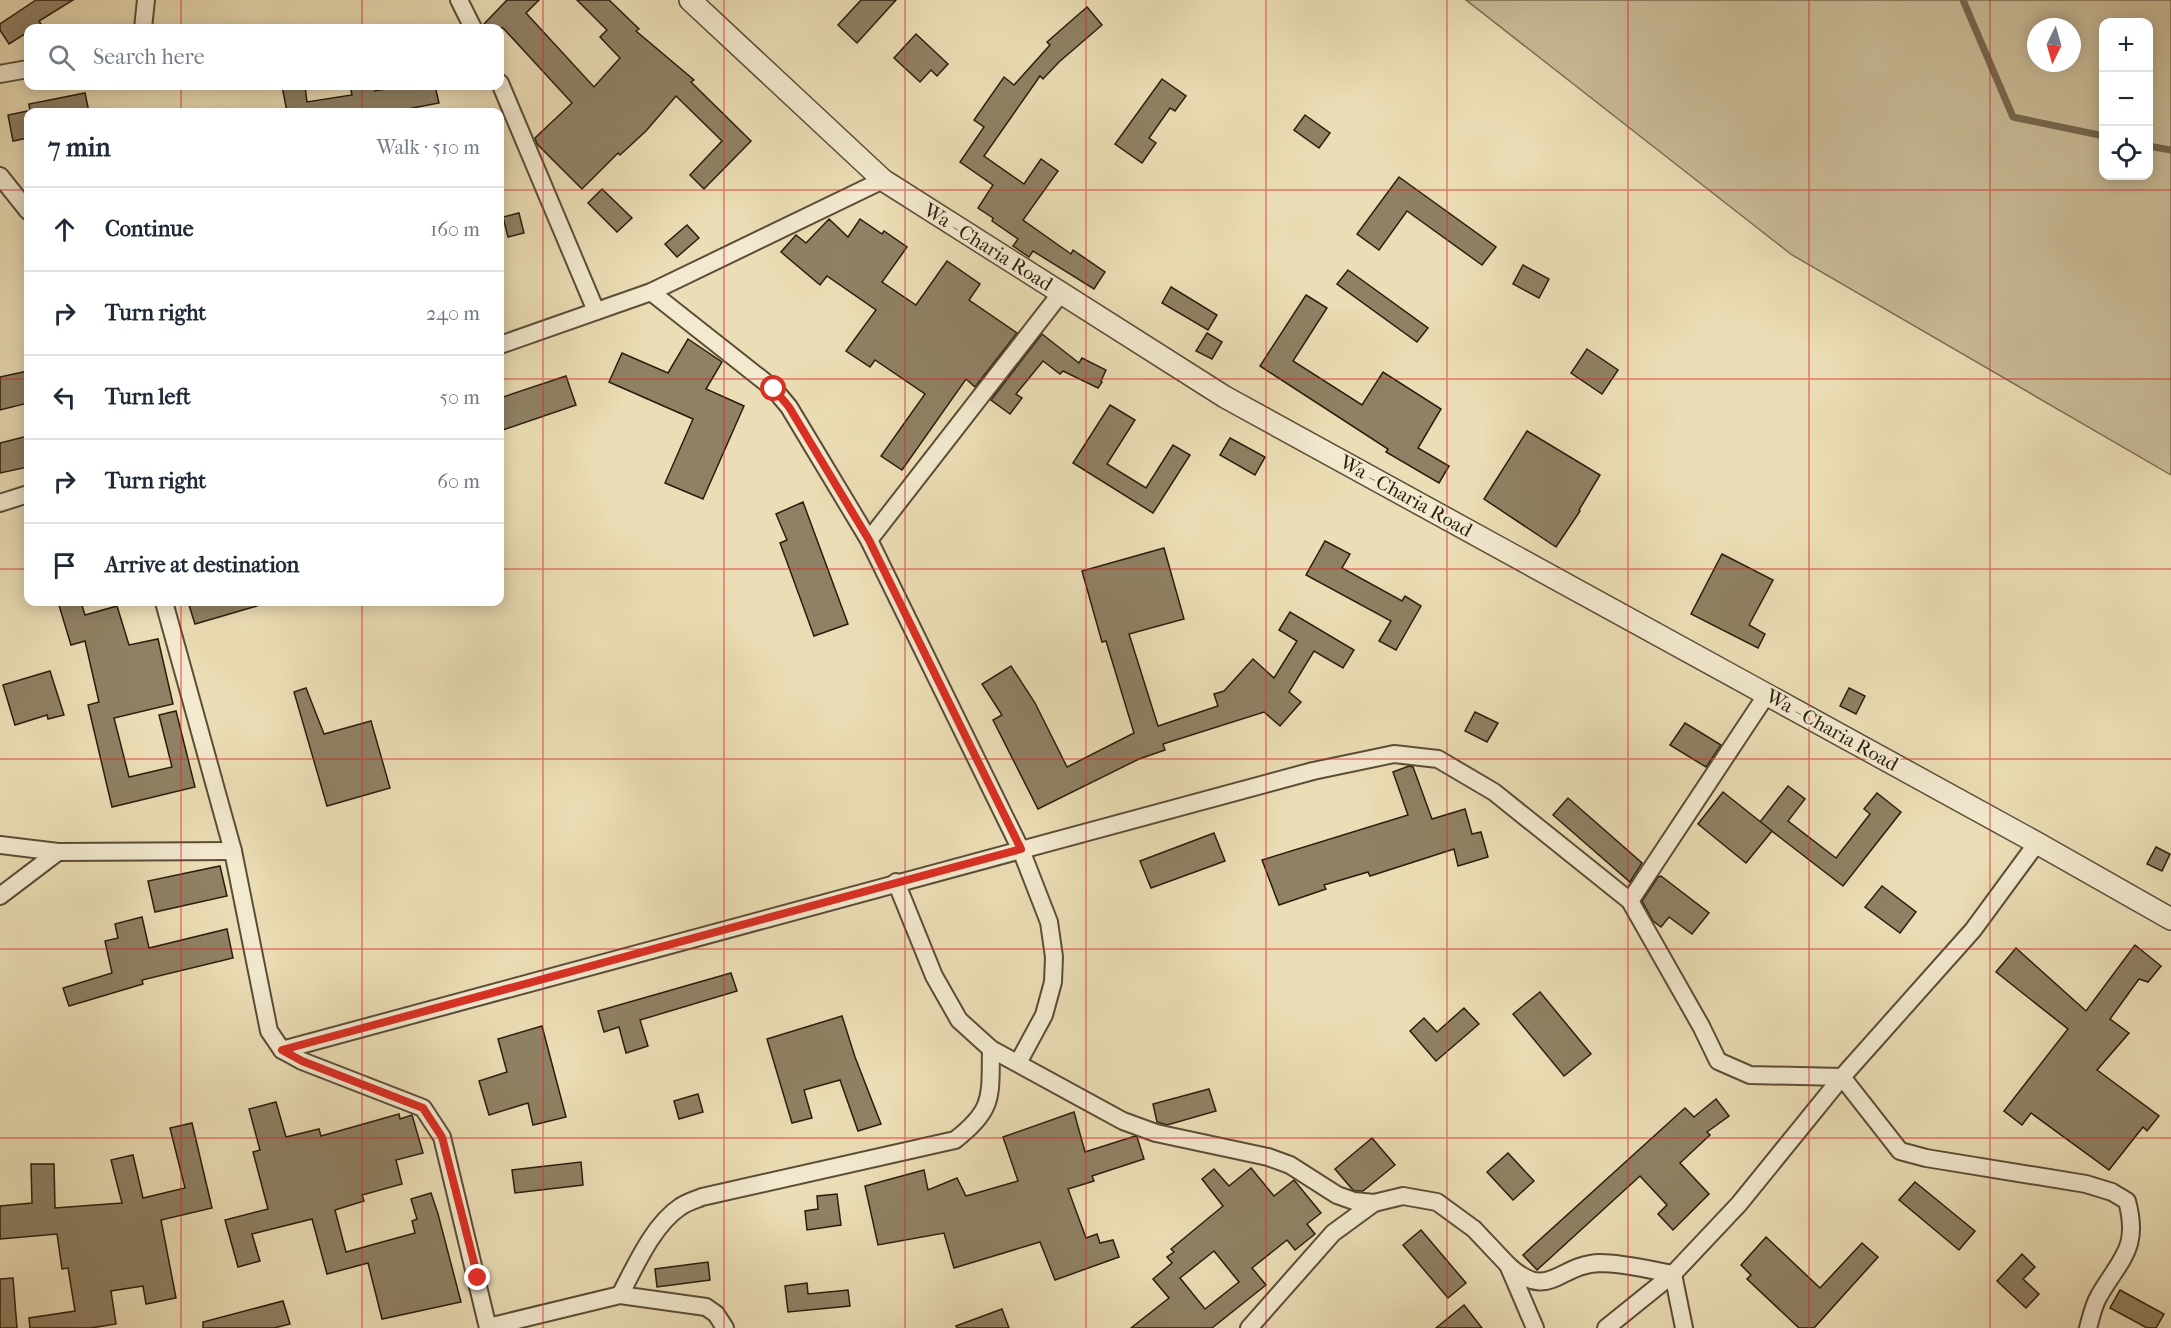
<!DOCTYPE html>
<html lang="en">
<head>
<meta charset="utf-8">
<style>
  :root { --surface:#fff; --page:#f6f6f7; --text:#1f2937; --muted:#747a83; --line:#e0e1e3 }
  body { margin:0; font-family:"IM FELL French Canon",serif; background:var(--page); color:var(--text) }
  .controls { position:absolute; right:18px; top:18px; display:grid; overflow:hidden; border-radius:12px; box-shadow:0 3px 15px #0003 }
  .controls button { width:54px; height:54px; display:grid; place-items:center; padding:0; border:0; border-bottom:2px solid var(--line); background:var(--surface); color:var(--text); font:30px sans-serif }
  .compass { position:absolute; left:2027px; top:18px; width:54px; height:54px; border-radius:50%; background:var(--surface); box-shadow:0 3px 15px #0003; rotate:185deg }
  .stop { position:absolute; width:18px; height:18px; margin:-14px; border:4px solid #d93025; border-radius:50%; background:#fff }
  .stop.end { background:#d93025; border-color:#fff; box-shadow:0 2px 6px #0008 }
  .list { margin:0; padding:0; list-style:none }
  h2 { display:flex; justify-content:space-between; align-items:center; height:78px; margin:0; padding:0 24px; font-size:26px }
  h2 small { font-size:20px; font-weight:400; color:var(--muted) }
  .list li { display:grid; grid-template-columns:39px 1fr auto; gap:18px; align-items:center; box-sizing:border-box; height:84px; padding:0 24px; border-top:2px solid var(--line) }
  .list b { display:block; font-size:22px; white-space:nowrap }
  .list em { font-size:20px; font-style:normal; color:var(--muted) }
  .icon { flex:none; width:33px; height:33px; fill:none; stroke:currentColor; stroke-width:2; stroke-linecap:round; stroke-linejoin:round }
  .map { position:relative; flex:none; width:2171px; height:1328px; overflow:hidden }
  .search { position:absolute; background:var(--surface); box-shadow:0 3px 15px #0003; left:24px; top:24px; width:480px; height:66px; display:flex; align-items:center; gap:15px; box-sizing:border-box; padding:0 21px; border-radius:12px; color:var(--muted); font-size:22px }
  .panel { position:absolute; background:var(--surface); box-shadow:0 3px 15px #0003; left:24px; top:108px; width:480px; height:498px; border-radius:12px }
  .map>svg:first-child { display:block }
  .green { fill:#cabc98; stroke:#7a6c52; stroke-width:1.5; fill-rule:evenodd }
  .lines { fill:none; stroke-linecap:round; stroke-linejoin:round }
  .stream { stroke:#776950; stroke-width:7 }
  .building { fill:#8f8164; stroke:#2b1d0d; stroke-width:1.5; fill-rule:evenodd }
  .minor-casing { stroke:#5b4d37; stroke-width:20 }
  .tertiary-casing { stroke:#5b4d37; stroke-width:24 }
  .minor { stroke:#f2e9cf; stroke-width:16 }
  .tertiary { stroke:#f2e9cf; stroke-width:21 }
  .route { stroke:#d93025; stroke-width:8 }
  .grid { fill:none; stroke:#d62828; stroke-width:1.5; stroke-opacity:0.55 }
  .labels { text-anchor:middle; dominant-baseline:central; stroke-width:4.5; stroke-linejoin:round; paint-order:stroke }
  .street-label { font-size:20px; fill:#2b1d0d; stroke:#f2e9cf }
</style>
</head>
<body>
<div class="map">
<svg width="2171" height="1328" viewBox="0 0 2171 1328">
  <rect width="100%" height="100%" fill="#ebddb5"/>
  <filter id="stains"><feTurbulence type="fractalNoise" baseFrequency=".00333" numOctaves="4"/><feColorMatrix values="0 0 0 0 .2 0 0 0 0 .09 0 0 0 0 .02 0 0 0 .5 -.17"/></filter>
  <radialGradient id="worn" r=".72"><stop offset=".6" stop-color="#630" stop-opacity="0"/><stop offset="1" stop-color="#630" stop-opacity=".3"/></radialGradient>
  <path class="green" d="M1466,0H2171V475L1792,255ZM2104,22H2148V176H2104ZM2036,27H2072V63H2036Z"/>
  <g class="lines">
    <g class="stream">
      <path d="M1963,0L2013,117L2104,136"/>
      <path d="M2148,146L2171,150"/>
    </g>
  </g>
  <g class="building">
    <path d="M36,0H73L39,21L41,24L33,28H28V32L9,44L0,30V24Z"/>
    <path d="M507,0H539L526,13L594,87L620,58L600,37L607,30L577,0H609L639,29L636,31L694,80L691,82L751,141L704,189L690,175L722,141L676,96L646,131L620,155L618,153L582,189L537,144L535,138L572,103L503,28H483V25Z"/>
    <path d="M861,0H896L857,43L838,25Z"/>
    <path d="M1087,7L1102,25L1059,62L1043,79L1040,76L984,156L1024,184L1041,159L1058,171L1023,220L1071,254L1073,250L1105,272L1094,289L1033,251L1029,257L1013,246L1018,239L992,221L993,218L978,208L993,185L960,162L984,127L974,120L1004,77L1014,85L1050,45L1047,42Z"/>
    <path d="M916,34L948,64L937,76L931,70L920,82L894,58Z"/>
    <path d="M1162,79L1186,96L1175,111L1170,108L1149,138L1156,143L1142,163L1115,144Z"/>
    <path d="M282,86H305L307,102L352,95L350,86H374L375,91L402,86H435L439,103L392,112H287Z"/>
    <path d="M85,93L89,112H30L29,104Z"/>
    <path d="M28,111V138L13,141L8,115Z"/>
    <path d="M1305,115L1330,133L1319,148L1294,130Z"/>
    <path d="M1399,177L1496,247L1482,265L1407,211L1379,250L1357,234Z"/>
    <path d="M602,189L632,218L617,232L588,203Z"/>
    <path d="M519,213L524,233L508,237L503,217Z"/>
    <path d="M829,219L848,237L860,219L882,234L884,231L907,247L882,282L916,305L947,261L980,284L969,300L1017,333L975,387L966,379L902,470L881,456L925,394L875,360L870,367L846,351L876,310L827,276L820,285L781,252L796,235L806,243Z"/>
    <path d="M687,225L699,238L677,257L665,244Z"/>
    <path d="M1523,265L1549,279L1539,298L1513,284Z"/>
    <path d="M1348,270L1428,328L1417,342L1337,284Z"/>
    <path d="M1171,287L1217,315L1208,330L1162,303Z"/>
    <path d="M1306,295L1327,308L1293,361L1362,405L1383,372L1441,409L1418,448L1449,466L1439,483L1386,452L1388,449L1260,366Z"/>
    <path d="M1207,333L1222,342L1212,359L1196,351Z"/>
    <path d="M1042,334L1079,363L1082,358L1106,370L1101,381L1102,382L1098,388L1063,371L1060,374L1043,361L1016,394L1022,398L1010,414L991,400Z"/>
    <path d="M688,339L722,362L706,389L744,406L703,499L665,483L693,419L609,382L622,353L668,373Z"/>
    <path d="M1587,349L1618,370L1602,394L1571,373Z"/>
    <path d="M28,371V403L0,410V377Z"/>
    <path d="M566,376L576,405L500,431V398Z"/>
    <path d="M1110,405L1135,420L1107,464L1146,488L1173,445L1190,455L1153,513L1073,463Z"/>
    <path d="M1527,431L1600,475L1579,510L1580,511L1556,547L1484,499Z"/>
    <path d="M28,436V467L0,473V443Z"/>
    <path d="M1230,438L1265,457L1255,475L1220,455Z"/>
    <path d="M803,502L848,624L814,636L780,543L787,540L776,514Z"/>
    <path d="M1325,541L1350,554L1342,568L1402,601L1405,596L1421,606L1396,650L1379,641L1391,621L1306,575Z"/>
    <path d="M1164,548L1184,619L1129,634L1158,726L1218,706L1214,694L1224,691L1253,659L1274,678L1297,641L1279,630L1290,612L1354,650L1343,668L1314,651L1289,692L1301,702L1280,726L1264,712L1163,744L1165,750L1139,759L1038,809L993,720L1002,715L982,684L1011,666L1035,703L1067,767L1134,733L1106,641L1102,642L1082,571Z"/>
    <path d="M1722,554L1773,580L1749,625L1765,634L1758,648L1691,614Z"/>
    <path d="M58,602H81L85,615L117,606L129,645L158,639L173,704L114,718L129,777L172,767L159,715L176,711L195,787L112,807L88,705L99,702L85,641L71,645Z"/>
    <path d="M188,602H256L257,606L195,624Z"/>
    <path d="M50,671L64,715L48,719L47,715L15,725L3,685Z"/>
    <path d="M306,688L324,734L371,721L390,788L327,806L294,692Z"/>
    <path d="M1849,688L1865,696L1856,714L1840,706Z"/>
    <path d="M1475,712L1498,723L1487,742L1465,731Z"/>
    <path d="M1685,723L1721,745L1706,767L1670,745Z"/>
    <path d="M1409,766L1413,767L1432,819L1465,809L1472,834L1481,832L1488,857L1458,866L1454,849L1370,876L1368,872L1324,885L1326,889L1279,905L1262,860L1408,815L1393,772Z"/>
    <path d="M1788,786L1805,799L1788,821L1836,858L1870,814L1864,809L1877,793L1901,812L1843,886L1760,822Z"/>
    <path d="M1723,792L1772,831L1746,863L1698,824Z"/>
    <path d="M1568,798L1642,863L1630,882L1553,815Z"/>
    <path d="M1214,833L1225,861L1151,888L1140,861Z"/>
    <path d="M2156,847L2170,854L2162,871L2147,864Z"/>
    <path d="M220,866L227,896L155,912L148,881Z"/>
    <path d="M1661,876L1709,913L1692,934L1669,917L1661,927L1653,921L1642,901L1658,877Z"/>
    <path d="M1882,886L1916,912L1900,933L1865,907Z"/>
    <path d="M142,917L149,948L227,929L233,958L142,980L143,984L69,1006L63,988L112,973L105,941L118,938L115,924Z"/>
    <path d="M2135,945L2161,966L2148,982L2139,979L2110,1019L2129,1033L2097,1070L2159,1116L2147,1131L2143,1127L2109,1170L2031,1113L2022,1125L2004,1111L2068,1029L1996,972L2016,948L2086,1011Z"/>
    <path d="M731,973L737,991L640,1020L648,1046L626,1053L619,1027L604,1032L598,1011Z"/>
    <path d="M1540,992L1591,1054L1564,1076L1513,1014Z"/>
    <path d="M1464,1008L1479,1024L1436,1061L1410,1031L1424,1018L1437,1032Z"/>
    <path d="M842,1016L855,1057L881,1124L858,1131L840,1080L804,1090L812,1118L792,1123L767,1039Z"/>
    <path d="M542,1026L566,1117L533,1125L528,1103L489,1115L479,1081L507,1072L498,1039Z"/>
    <path d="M1209,1089L1216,1111L1167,1125L1157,1122L1153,1104Z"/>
    <path d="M698,1094L703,1112L679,1119L674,1101Z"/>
    <path d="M1716,1099L1729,1116L1707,1132L1710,1135L1680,1163L1709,1194L1673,1230L1658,1214L1667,1205L1640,1176L1537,1270L1523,1255L1685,1108L1694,1117Z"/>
    <path d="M276,1102L286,1137L319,1129L321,1136L399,1114L400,1119L412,1115L423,1153L396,1160L402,1184L362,1195L364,1201L335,1210L346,1252L415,1233L412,1221L417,1219L411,1199L431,1193L438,1214L461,1302L382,1319L368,1263L327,1274L312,1219L252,1234L260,1261L238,1267L225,1220L268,1209L253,1152L260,1150L249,1109Z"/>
    <path d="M1074,1112L1085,1152L1135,1136L1137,1137L1144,1159L1092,1176L1094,1181L1068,1189L1086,1238L1097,1234L1100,1243L1113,1240L1119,1257L1055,1280L1040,1242L954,1268L944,1233L878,1245L865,1186L924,1170L928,1190L957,1178L966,1196L1018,1181L1003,1137Z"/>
    <path d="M192,1123L212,1208L161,1220L176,1298L146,1304L143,1286L111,1291L116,1324L91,1328H30L29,1318L75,1311L68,1268L62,1269L57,1234L0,1239V1206L32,1203L31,1164H54L55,1208L122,1203L111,1160L133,1155L143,1198L185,1188L170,1128Z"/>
    <path d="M1372,1138L1395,1165L1363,1191H1356L1353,1190L1335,1169Z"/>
    <path d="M1508,1153L1534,1181L1513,1200L1487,1172Z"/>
    <path d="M581,1162L583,1185L515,1193L512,1170Z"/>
    <path d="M1251,1168L1274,1196L1294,1180L1321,1213L1307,1224L1315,1234L1295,1250L1287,1240L1252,1268L1266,1285L1212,1328H1131L1169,1298L1153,1279L1172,1263L1167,1257L1174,1252L1171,1249L1223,1206L1202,1179L1214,1169L1229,1186ZM1214,1251L1239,1282L1205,1309L1180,1278Z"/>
    <path d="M1915,1182L1975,1231L1959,1250L1899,1200Z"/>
    <path d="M837,1194L841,1225L807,1230L805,1211L818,1209L817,1196Z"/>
    <path d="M1421,1230L1466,1283L1448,1298L1403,1245Z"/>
    <path d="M1766,1237L1820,1288L1862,1243L1878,1257L1814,1328H1799L1747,1279L1751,1275L1741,1265Z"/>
    <path d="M2022,1254L2035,1267L2023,1279L2039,1294L2026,1308L1997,1281Z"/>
    <path d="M708,1262L710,1280L657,1287L655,1269Z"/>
    <path d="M13,1278L17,1328H0V1279Z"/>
    <path d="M807,1283L808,1294L848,1290L850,1306L788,1312L785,1286Z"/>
    <path d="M2120,1290L2164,1314L2156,1328H2147L2110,1308Z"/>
    <path d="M283,1301L290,1324L274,1328H203V1322Z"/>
    <path d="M1464,1305L1482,1328H1436Z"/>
    <path d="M1002,1309L1009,1328H957L956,1326Z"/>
  </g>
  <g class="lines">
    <defs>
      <g id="minor">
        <path d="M459,0L473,28"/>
        <path d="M143,28L146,0"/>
        <path d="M0,74L28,69"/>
        <path d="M500,83L596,311"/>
        <path d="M0,176L28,211"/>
        <path d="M651,292L774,389L789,407L869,540L1021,850L1049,922L1054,957L1053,982L1044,1015L1018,1063"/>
        <path d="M500,345L651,292L883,180"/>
        <path d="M0,503L28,494"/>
        <path d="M869,540L1061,293"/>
        <path d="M164,602L233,851L269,1031L282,1050L302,1061L423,1108L442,1137L488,1328"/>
        <path d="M0,845L58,852L233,851"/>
        <path d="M896,882L934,976L959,1020L991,1049L1123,1121L1156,1133L1268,1157L1290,1165L1337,1195L1354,1201L1374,1203L1333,1233L1249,1328"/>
        <path d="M0,896L58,852"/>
        <path d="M1630,901L1767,694"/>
        <path d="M282,1050L1313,771L1394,754L1438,759L1494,792L1630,901L1701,1026L1718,1061L1750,1075L1842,1077L1900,1151L1926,1158L2086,1184L2112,1192L2127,1201C2140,1249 2120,1259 2099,1296C2093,1306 2091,1318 2088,1328"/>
        <path d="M1374,1203L1403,1196L1437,1202L1474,1229L1508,1265L1535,1328"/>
        <path d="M1508,1265C1549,1303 1558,1264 1600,1263C1624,1263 1650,1270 1673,1274L1684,1328"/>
        <path d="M620,1295C635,1267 653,1225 680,1207C687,1202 695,1200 702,1197L955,1140C995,1109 990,1096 991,1049"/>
        <path d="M488,1327L620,1295L706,1307L716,1314L725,1328"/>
        <path d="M1606,1328L1673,1274L1739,1204L1842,1077L1973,930L2037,843"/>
      </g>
      <path id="tertiary" d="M690,0L883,180L1225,397L2037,843L2171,919"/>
    </defs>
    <use href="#minor" class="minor-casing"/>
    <use href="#tertiary" class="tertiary-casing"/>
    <use href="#minor" class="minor"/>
    <use href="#tertiary" class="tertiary"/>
  </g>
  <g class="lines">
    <path class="route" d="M478,1278L442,1137L423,1108L302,1061L282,1050L1021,849L869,540L789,407L774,389"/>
  </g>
  <path class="grid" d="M181,0V28M362,0V28M543,0V1328M724,0V1328M905,0V1328M1086,0V1328M1266,0V1328M1447,0V1328M1628,0V1328M1809,0V1328M1990,0V1328M181,86V112M362,86V112M0,190H28M500,190H2171M0,379H28M500,379H2171M0,569H28M500,569H2171M181,602V1328M362,602V1328M0,759H2171M0,949H2171M0,1138H2171"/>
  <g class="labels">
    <g class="street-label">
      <text transform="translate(988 247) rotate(32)">Wa - Charia Road</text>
      <text transform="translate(1406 496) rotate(29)">Wa - Charia Road</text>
      <text transform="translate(1832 730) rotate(29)">Wa - Charia Road</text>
    </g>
  </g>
  <rect width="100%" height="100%" filter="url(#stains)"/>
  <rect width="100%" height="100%" fill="url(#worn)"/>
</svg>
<div class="controls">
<button>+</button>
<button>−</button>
<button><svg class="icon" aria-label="locate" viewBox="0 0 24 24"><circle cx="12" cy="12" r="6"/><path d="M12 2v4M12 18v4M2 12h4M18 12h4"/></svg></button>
</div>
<svg class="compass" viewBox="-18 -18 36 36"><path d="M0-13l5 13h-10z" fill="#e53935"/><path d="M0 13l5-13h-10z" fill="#747a83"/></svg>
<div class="stop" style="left:774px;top:389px"></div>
<div class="stop end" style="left:478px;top:1278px"></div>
<div class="search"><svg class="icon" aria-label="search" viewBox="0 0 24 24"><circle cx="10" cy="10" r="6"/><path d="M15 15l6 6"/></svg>Search here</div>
<section class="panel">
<h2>7 min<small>Walk · 510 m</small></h2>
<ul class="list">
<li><svg class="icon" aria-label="ahead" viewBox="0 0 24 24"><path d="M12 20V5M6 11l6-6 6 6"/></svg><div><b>Continue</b></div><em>160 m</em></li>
<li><svg class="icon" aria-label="right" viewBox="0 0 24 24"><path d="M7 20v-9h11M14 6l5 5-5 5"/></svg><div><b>Turn right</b></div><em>240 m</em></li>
<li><svg class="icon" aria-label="left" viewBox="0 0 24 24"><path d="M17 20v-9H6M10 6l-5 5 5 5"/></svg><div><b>Turn left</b></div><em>50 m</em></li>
<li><svg class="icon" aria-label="right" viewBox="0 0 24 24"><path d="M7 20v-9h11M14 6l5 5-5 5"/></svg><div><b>Turn right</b></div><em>60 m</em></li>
<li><svg class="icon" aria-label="arrive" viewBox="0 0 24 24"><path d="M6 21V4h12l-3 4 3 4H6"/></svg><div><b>Arrive at destination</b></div></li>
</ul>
</section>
</div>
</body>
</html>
